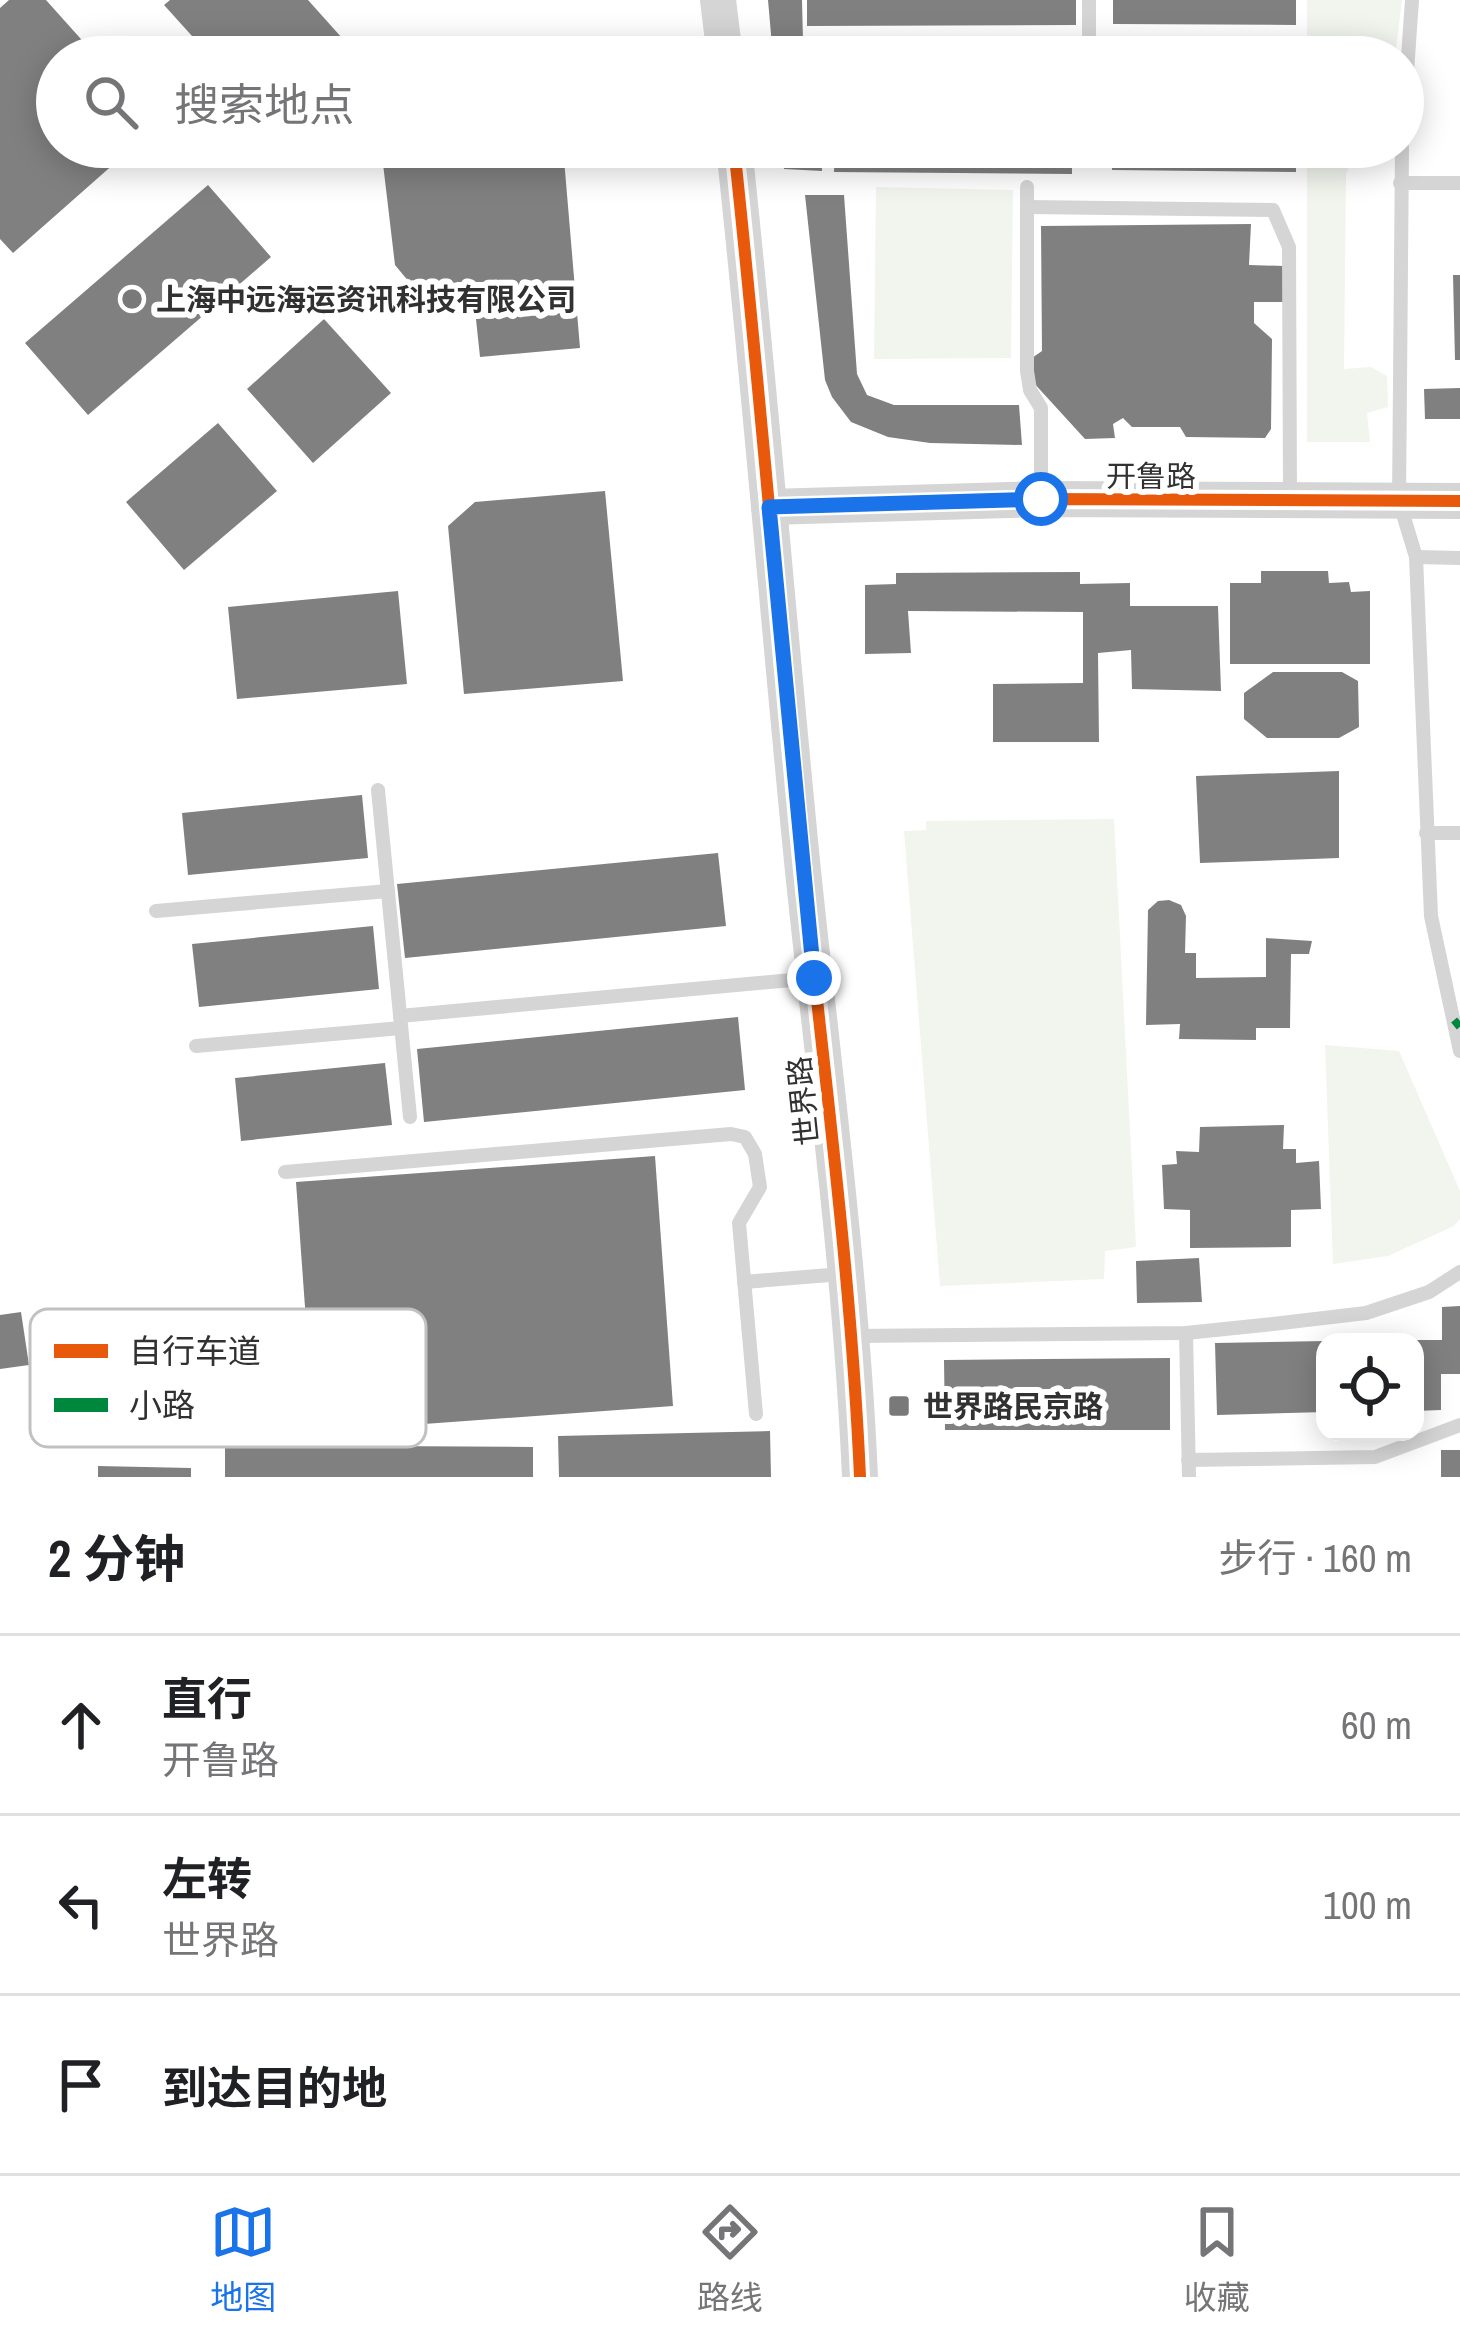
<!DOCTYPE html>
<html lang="zh">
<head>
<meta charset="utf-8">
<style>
  :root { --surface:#fff; --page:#f2f2f2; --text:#202124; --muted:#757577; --line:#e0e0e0; --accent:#1a73e8 }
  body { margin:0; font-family:"Archivo Narrow","Noto Sans SC",sans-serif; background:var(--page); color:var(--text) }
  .controls { position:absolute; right:36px; bottom:36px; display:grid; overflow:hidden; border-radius:24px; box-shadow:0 6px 30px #0003 }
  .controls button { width:108px; height:108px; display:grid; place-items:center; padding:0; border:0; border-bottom:3px solid var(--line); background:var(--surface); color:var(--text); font:60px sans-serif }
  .stop { position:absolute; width:36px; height:36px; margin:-27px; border:9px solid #1a73e8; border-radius:50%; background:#fff }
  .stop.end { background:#1a73e8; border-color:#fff; box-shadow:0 3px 12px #0008 }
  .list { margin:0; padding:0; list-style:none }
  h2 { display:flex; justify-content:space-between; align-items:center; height:156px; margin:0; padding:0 48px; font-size:51px }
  h2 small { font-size:39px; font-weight:400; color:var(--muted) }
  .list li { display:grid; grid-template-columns:78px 1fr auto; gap:36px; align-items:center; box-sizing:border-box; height:180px; padding:0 48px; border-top:3px solid var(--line) }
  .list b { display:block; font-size:45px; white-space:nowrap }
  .list p { margin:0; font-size:39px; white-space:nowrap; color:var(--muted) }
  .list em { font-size:39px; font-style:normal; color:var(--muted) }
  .icon { flex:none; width:66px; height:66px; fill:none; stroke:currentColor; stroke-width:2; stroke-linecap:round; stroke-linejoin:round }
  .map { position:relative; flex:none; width:1460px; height:1477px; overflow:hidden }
  .search { position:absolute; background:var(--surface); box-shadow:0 6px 30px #0003; left:36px; right:36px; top:36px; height:132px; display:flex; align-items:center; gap:30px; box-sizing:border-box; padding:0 42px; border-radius:66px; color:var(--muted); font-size:45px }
  .sheet { height:696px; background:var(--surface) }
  nav { display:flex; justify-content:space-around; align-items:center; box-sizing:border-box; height:168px; border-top:3px solid var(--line); background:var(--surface); font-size:33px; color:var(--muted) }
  nav a { display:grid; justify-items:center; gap:6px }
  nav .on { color:var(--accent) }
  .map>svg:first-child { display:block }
  .green { fill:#f1f5ee }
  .building { fill:#808080 }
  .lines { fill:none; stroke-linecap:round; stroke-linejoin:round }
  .service { stroke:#d5d5d5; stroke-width:14 }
  .tertiary { stroke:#d5d5d5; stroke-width:36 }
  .quiet { stroke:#00873e; stroke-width:9; stroke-dasharray:18 9; stroke-linecap:butt }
  .cycleway-casing { stroke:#fff; stroke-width:20 }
  .cycleway { stroke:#e8590c; stroke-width:12 }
  .route { stroke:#1a73e8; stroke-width:15 }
  .poi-dot { fill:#797979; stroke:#fff; stroke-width:4.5 }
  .labels { text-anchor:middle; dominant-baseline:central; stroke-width:12; stroke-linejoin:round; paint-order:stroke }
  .poi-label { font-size:30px; font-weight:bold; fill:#313131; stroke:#fff; text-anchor:start }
  .street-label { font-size:30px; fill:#313131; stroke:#fff }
  .key { fill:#fff; stroke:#c1c1c1; stroke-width:3 }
  .key-label { font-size:33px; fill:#313131 }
</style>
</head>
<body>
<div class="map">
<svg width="1460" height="1477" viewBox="0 0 1460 1477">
  <rect width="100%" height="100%" fill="#fff"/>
  <g class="green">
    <path d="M1307,0H1402L1395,57H1307Z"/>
    <path d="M1307,147H1387L1385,162L1362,158L1351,161L1346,174L1344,369L1371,367L1387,376L1388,407L1367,413L1370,442H1307Z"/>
    <path d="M876,187L1013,190L1011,358L874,359Z"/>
    <path d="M1114,819L1136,1247L1105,1251L1104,1279L940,1286L904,831L926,830V821Z"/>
    <path d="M1325,1045L1399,1051L1460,1191V1219L1454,1226L1388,1256L1333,1264Z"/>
  </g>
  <g class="building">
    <path d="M9,0H46L97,57H57V147H133L13,253L0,239V8Z"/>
    <path d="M170,0H308L351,48L340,57H211L164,5Z"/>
    <path d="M768,0H802L803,41L829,42V57H773Z"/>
    <path d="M807,0H1076V25L807,26Z"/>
    <path d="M1113,0H1296V25L1113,24Z"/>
    <path d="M381,147H563L580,348L480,357L473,291L420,295L395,265Z"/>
    <path d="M782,147H821L822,171L784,169Z"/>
    <path d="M835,147H1072V174L834,172Z"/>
    <path d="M1112,147H1296V172L1112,170Z"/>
    <path d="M208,185L271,257L88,415L25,343Z"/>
    <path d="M805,195H844L857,374L867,395L894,405H1019L1022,445L930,443L888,437L851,422L832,397L825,380Z"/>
    <path d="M1251,224L1249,265L1284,266L1283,302H1254V323L1272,339L1271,429L1265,438L1186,437L1180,427H1132L1123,418L1113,424L1115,438L1085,439L1032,381V358L1042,351L1041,226Z"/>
    <path d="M1453,275H1460V360H1455Z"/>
    <path d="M324,319L391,393L313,463L247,389Z"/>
    <path d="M1460,388V419H1425L1424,389Z"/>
    <path d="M218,423L277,491L184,570L126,502Z"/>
    <path d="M605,491L623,681L464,694L448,526L475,502Z"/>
    <path d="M1261,571H1328L1329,583L1349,582L1351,592L1370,591V664H1230V583H1261Z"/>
    <path d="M1080,572V584L1130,583V606H1218L1221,691L1132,689L1131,650L1098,653L1099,742H993V684L1083,683V612L908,611L911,653L865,654V585L896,584V573Z"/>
    <path d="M398,591L407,684L237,699L228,607Z"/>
    <path d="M1273,672H1342L1358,681L1359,727L1339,738H1267L1244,719V693Z"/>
    <path d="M1339,771V858L1200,863L1196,776Z"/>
    <path d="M362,795L368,858L188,875L182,813Z"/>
    <path d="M718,853L726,926L405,958L397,884Z"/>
    <path d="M1169,900L1181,905L1186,916L1185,953H1196V978L1266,977V938L1312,941L1309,954H1291L1290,1028H1256V1040L1179,1039L1180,1024L1146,1025L1148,910L1158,901Z"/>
    <path d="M373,926L379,989L199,1007L192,944Z"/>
    <path d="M738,1017L745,1090L424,1122L417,1049Z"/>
    <path d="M385,1063L392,1125L241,1141L235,1078Z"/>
    <path d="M1284,1125L1283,1149H1296V1163L1319,1161L1321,1209L1291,1210V1247L1190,1248V1210L1164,1209L1162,1165L1177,1164L1176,1151L1199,1152L1200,1127Z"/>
    <path d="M655,1156L673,1406L314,1432L296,1182Z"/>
    <path d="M1199,1258L1202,1302L1137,1303L1136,1261Z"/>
    <path d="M1460,1306V1374H1441V1410L1415,1411V1340H1442V1307Z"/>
    <path d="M21,1312L29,1365L0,1369V1315Z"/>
    <path d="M1325,1341V1412L1217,1415L1215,1343Z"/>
    <path d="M1170,1358V1430H945L944,1360Z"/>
    <path d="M770,1431L771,1477H559L558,1436Z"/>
    <path d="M225,1445L533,1447V1477H225Z"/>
    <rect x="1441" y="1450" width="19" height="27"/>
    <path d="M98,1466L191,1468V1477H98Z"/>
  </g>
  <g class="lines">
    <g class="service">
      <path d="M1089,0V57"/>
      <path d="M1403,129L1412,0"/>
      <path d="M1402,147L1399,501L1416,557L1431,916L1460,1051"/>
      <path d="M1400,183H1460"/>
      <path d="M1027,187V371L1030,390L1041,408V494"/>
      <path d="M1027,207L1273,210L1289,247L1290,495"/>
      <path d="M1416,557L1460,558"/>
      <path d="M378,790L410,1117"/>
      <path d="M1426,833H1460"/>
      <path d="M156,911L388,891"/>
      <path d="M400,1016L813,978"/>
      <path d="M196,1046L401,1028"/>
      <path d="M285,1172L731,1134L745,1137L755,1154L760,1187L739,1223L756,1414"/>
      <path d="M744,1282L842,1274"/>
      <path d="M1186,1333L1189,1477"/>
      <path d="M851,1336L1186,1333L1273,1324L1366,1313L1429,1292L1460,1272"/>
      <path d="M1188,1460L1375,1457L1460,1425"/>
    </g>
    <g class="tertiary">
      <path d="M718,0L725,57"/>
      <path d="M734,147C760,388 779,630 803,871C824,1073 851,1274 860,1477"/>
      <path d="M769,507L1041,499L1460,501"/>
    </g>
    <path class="quiet" d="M1454,1026L1460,1021"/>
    <defs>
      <g id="cycleway">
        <path d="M734,147C760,388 779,630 803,871C824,1073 851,1274 860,1477"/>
        <path d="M769,507L1041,499L1460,501"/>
      </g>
    </defs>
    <use href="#cycleway" class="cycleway-casing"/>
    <use href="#cycleway" class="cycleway"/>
  </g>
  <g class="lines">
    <path class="route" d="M814,978L769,507L1041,499"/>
  </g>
  <g class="poi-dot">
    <circle cx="132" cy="299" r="12"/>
    <rect x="887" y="1394" width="24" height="24" rx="6"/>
  </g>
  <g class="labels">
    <g class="poi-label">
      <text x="156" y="299">上海中远海运资讯科技有限公司</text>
      <text x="923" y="1406">世界路民京路</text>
    </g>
    <g class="street-label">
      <text x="1151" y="476">开鲁路</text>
      <text transform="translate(803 1101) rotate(-96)">世界路</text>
    </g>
  </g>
  <rect x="30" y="1309" width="396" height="138" rx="18" class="key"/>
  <rect x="54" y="1344" width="54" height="14" fill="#e8590c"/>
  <rect x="54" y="1398" width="54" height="14" fill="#00873e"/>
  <g class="key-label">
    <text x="129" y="1363">自行车道</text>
    <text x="129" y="1417">小路</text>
  </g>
</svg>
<div class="controls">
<button><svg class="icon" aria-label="locate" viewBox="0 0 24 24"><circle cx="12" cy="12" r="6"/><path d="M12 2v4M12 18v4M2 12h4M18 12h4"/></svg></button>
</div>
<div class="stop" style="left:1041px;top:499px"></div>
<div class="stop end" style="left:814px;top:978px"></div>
<div class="search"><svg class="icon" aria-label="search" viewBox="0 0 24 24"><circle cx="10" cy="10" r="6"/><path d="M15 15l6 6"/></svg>搜索地点</div>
</div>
<section class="sheet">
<h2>2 分钟<small>步行 · 160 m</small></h2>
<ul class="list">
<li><svg class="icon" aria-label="ahead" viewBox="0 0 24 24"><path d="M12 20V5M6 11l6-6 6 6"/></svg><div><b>直行</b><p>开鲁路</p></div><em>60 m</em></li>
<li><svg class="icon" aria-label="left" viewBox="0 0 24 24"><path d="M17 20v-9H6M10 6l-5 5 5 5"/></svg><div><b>左转</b><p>世界路</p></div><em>100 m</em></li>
<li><svg class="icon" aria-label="arrive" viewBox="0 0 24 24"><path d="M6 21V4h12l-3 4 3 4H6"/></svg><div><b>到达目的地</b></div></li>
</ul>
</section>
<nav>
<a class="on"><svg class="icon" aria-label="map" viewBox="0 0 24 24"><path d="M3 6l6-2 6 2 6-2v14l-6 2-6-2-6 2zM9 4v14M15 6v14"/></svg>地图</a>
<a><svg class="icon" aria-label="directions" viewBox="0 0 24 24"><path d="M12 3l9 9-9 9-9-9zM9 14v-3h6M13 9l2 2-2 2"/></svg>路线</a>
<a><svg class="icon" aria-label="saved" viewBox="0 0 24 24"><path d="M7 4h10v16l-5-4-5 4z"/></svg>收藏</a>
</nav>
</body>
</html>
